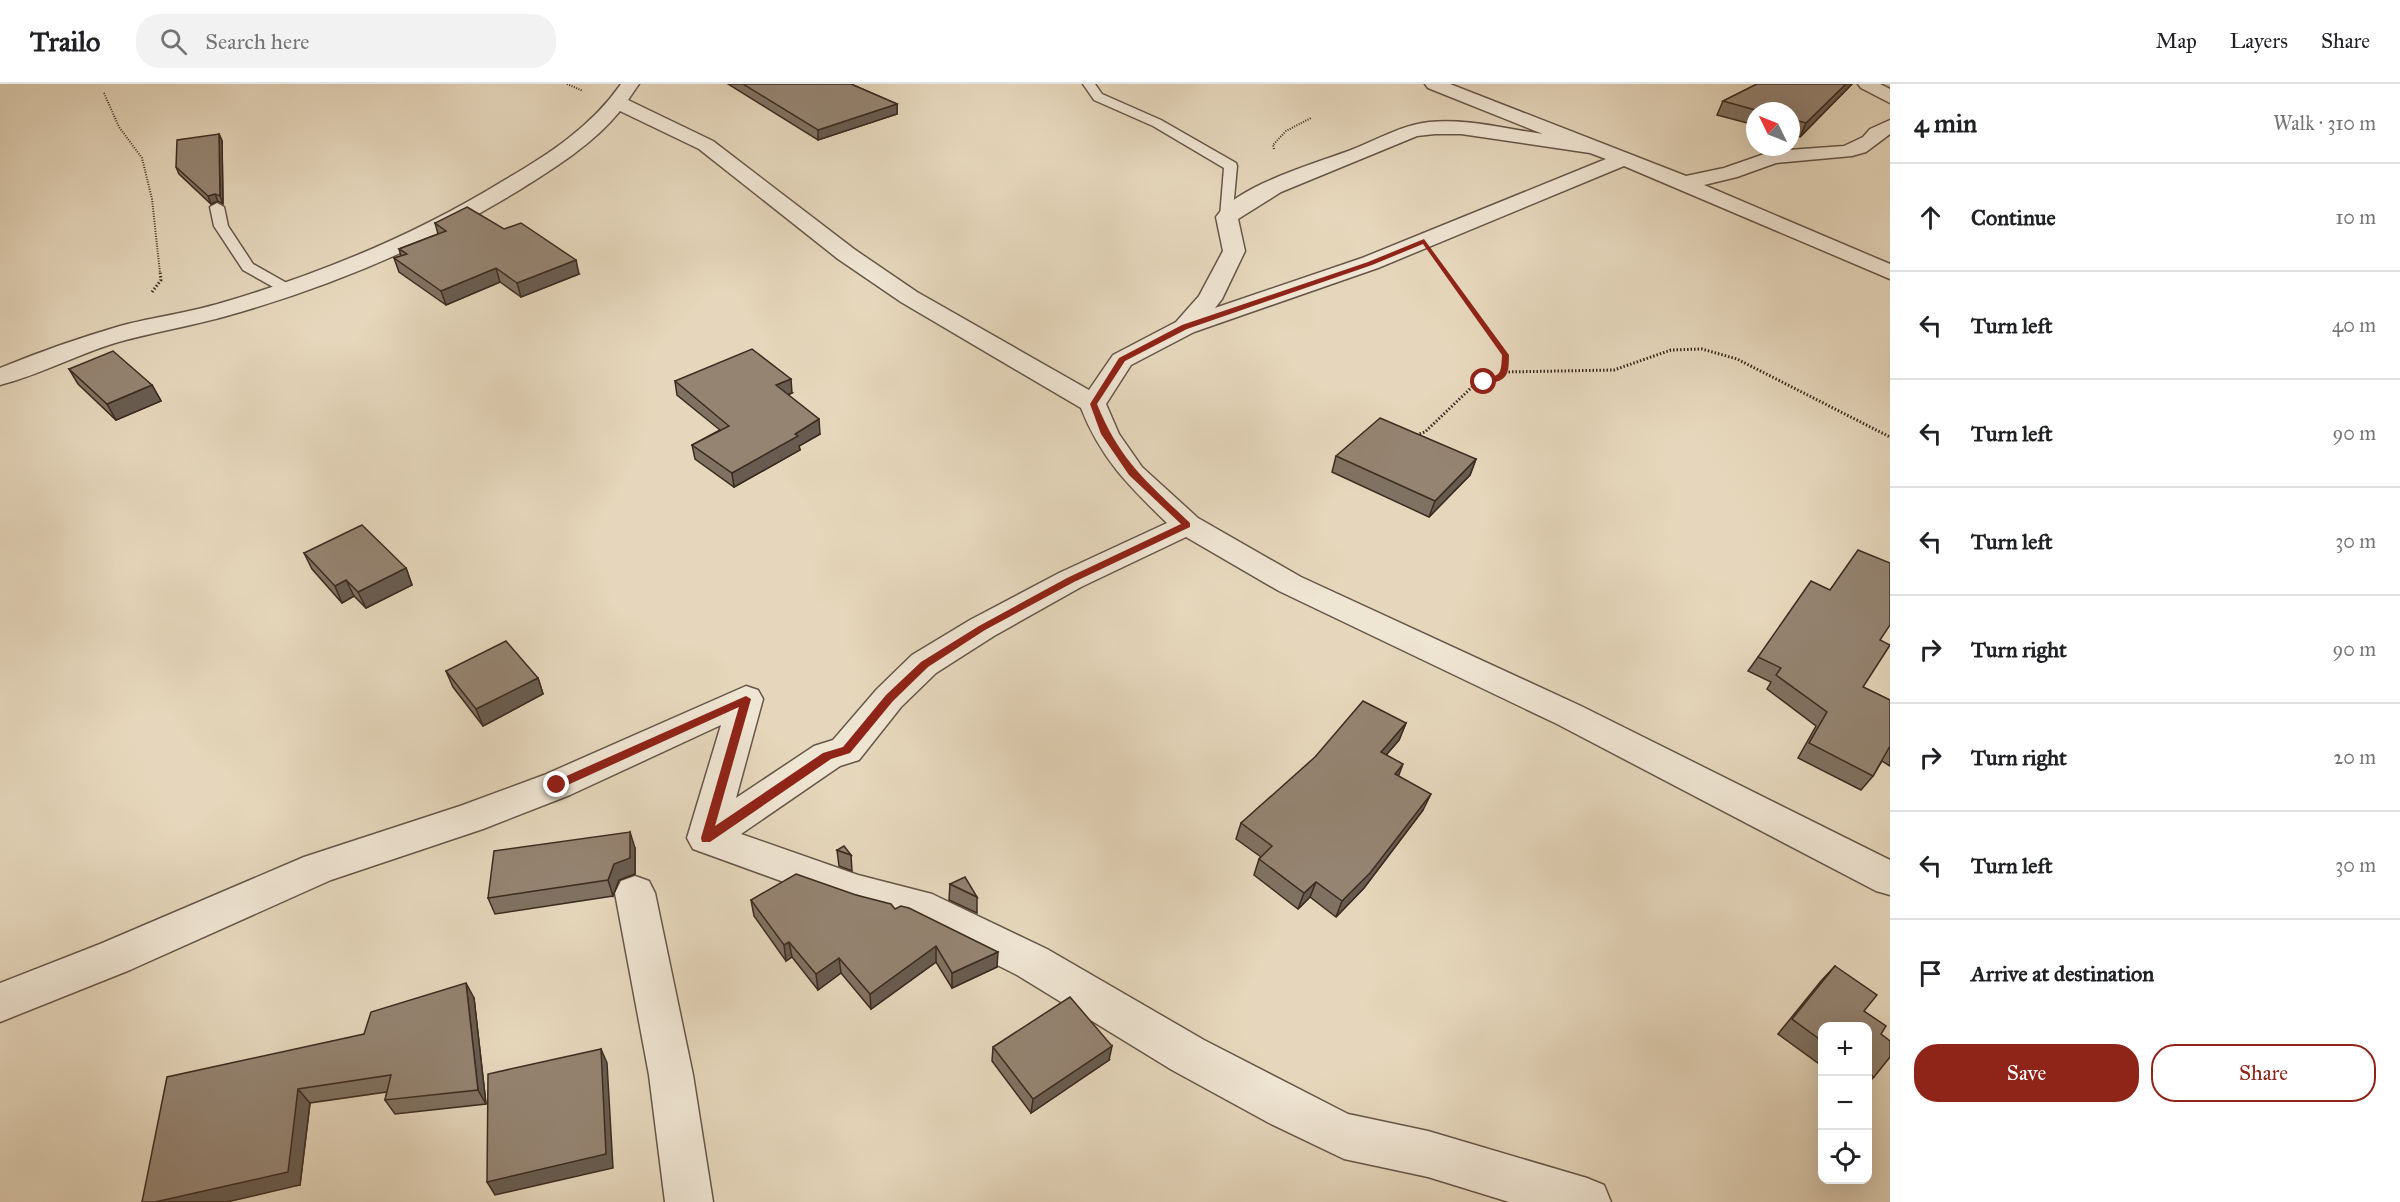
<!DOCTYPE html>
<html lang="en">
<head>
<meta charset="utf-8">
<style>
  :root { --surface:#fff; --page:#f2f2f2; --text:#202124; --muted:#757577; --line:#e0e0e0; --accent:#8f2418 }
  body { margin:0; font-family:"IM FELL Great Primer",serif; background:var(--page); color:var(--text) }
  .controls { position:absolute; right:18px; bottom:18px; display:grid; overflow:hidden; border-radius:12px; box-shadow:0 6px 24px #0002 }
  .controls button { width:54px; height:54px; display:grid; place-items:center; padding:0; border:0; border-bottom:2px solid var(--line); background:var(--surface); color:var(--text); font:30px sans-serif }
  .compass { position:absolute; left:1746px; top:18px; width:54px; height:54px; border-radius:50%; background:var(--surface); box-shadow:0 6px 24px #0002; rotate:313deg }
  .stop { position:absolute; width:18px; height:18px; margin:-14px; border:4px solid #8f2418; border-radius:50%; background:#fff }
  .stop.end { background:#8f2418; border-color:#fff; box-shadow:0 2px 6px #0008 }
  .list { margin:0; padding:0; list-style:none }
  h2 { display:flex; justify-content:space-between; align-items:center; height:78px; margin:0; padding:0 24px; font-size:26px }
  h2 small { font-size:20px; font-weight:400; color:var(--muted) }
  .list li { display:grid; grid-template-columns:39px 1fr auto; gap:18px; align-items:center; box-sizing:border-box; height:108px; padding:0 24px; border-top:2px solid var(--line) }
  .list b { display:block; font-size:22px; white-space:nowrap }
  .list em { font-size:20px; font-style:normal; color:var(--muted) }
  .actions { display:flex; gap:12px; padding:18px 24px }
  .actions a { flex:1; padding:14px 0; border:2px solid var(--accent); border-radius:24px; text-align:center; font-size:21px; color:var(--accent) }
  .actions .main { background:var(--accent); color:#fff }
  .icon { flex:none; width:33px; height:33px; fill:none; stroke:currentColor; stroke-width:2; stroke-linecap:round; stroke-linejoin:round }
  .map { position:relative; flex:none; width:1890px; height:1118px; overflow:hidden }
  header { display:flex; align-items:center; gap:36px; box-sizing:border-box; height:84px; padding:0 30px; background:var(--surface); border-bottom:2px solid var(--line) }
  header strong { font-size:28px }
  nav { display:flex; gap:33px; margin-inline-start:auto; font-size:21px }
  .search { width:420px; height:54px; background:var(--page); display:flex; align-items:center; gap:15px; box-sizing:border-box; padding:0 21px; border-radius:24px; color:var(--muted); font-size:22px }
  main { display:flex }
  aside { flex:1; background:var(--surface) }
  .map>svg:first-child { display:block }
  .lines { fill:none; stroke-linecap:round; stroke-linejoin:round }
  .service-casing { stroke:#675648; stroke-width:3 }
  .minor-casing { stroke:#675648; stroke-width:3 }
  .path-far1 { stroke:#3d2b21; stroke-width:2; stroke-dasharray:1 1.5; stroke-linecap:butt }
  .path { stroke:#3d2b21; stroke-width:3; stroke-dasharray:1.5 2; stroke-linecap:butt }
  .service { fill:#efe5d3; fill-rule:evenodd }
  .minor { fill:#efe5d3; fill-rule:evenodd }
  .wall { fill:#807262; stroke:#3d2b21; stroke-width:1.5 }
  .shaded-wall { fill:#685c50; stroke:#3d2b21; stroke-width:1.5 }
  .building { fill:#958472; stroke:#3d2b21; stroke-width:1.5 }
  .route { fill:#8f2418 }
</style>
</head>
<body>
<header>
<strong>Trailo</strong>
<div class="search"><svg class="icon" aria-label="search" viewBox="0 0 24 24"><circle cx="10" cy="10" r="6"/><path d="M15 15l6 6"/></svg>Search here</div>
<nav><a>Map</a><a>Layers</a><a>Share</a></nav>
</header>
<main>
<div class="map">
<svg width="1890" height="1118" viewBox="0 0 1890 1118">
  <rect width="100%" height="100%" fill="#e6d7bc"/>
  <filter id="stains"><feTurbulence type="fractalNoise" baseFrequency=".00333" numOctaves="4"/><feColorMatrix values="0 0 0 0 .2 0 0 0 0 .09 0 0 0 0 .02 0 0 0 .5 -.17"/></filter>
  <radialGradient id="worn" r=".72"><stop offset=".6" stop-color="#630" stop-opacity="0"/><stop offset="1" stop-color="#630" stop-opacity=".3"/></radialGradient>
  <g class="lines">
    <defs>
      <g id="service">
        <path d="M1083,0H1095L1102,10L1161,36L1236,79L1237,82L1232,136L1227,137L1220,133L1224,84L1153,42L1094,16Z"/>
        <path d="M217,119L224,123L228,142L253,180L292,202L295,205L292,208H282L243,186L214,142L210,123Z"/>
      </g>
      <g id="minor">
        <path d="M621,0H639L628,16L713,57L854,165L917,208L1089,306L1113,271L1176,238L1199,212L1223,167L1216,133C1238,101 1314,80 1351,66C1377,56 1401,41 1429,38C1466,34 1506,45 1543,50L1428,4L1425,0H1450L1686,92L1724,84L1773,67L1844,62L1863,53L1870,45L1890,36V50L1866,68L1852,72L1776,79L1737,93L1704,101L1890,180V195L1624,82L1378,184L1194,248L1131,281L1106,320L1119,350L1142,383L1198,434L1301,493L1581,622L1890,776V811L1876,807L1557,640L1279,507L1186,453L1081,503L994,552L936,589L901,623L859,676L840,682L741,750L858,791L932,810L1047,865L1204,956L1348,1030L1428,1047L1587,1094L1604,1101L1611,1118H1509L1428,1093L1344,1075L1269,1039L1172,986L1017,891L910,837L858,825L693,765L687,754L721,641L570,711L483,745L331,796L130,886L0,938V899L100,860L304,773L460,722L544,691L746,602L758,606L763,615L736,714L814,662L833,656L877,605L912,571L970,536L1059,489L1167,439C1129,402 1101,375 1081,324L901,218L838,175L699,65L620,27C593,60 556,83 521,105C430,161 332,202 230,231C192,242 153,248 115,259C76,271 39,291 0,301V284C39,268 79,254 120,242C153,233 188,229 221,219C320,190 415,151 503,97C548,71 591,43 621,0ZM1435,50H1461L1590,69L1606,75L1362,174L1215,224L1222,215L1245,167L1238,135L1281,108L1417,52Z"/>
        <path d="M1858,0H1880L1890,5V19L1861,4Z"/>
        <path d="M635,792L649,797L655,809L693,991L713,1118H665L649,991L615,809L621,797Z"/>
      </g>
    </defs>
    <use href="#service" class="service-casing"/>
    <use href="#minor" class="minor-casing"/>
    <g class="path-far1">
      <path d="M567,0L583,7"/>
      <path d="M104,9L119,43L142,74L152,115L160,189"/>
      <path d="M1274,65L1273,61L1286,47L1311,34"/>
      <path d="M1443,184L1446,189"/>
    </g>
    <g class="path">
      <path d="M152,208L161,196L160,187"/>
      <path d="M1505,288L1614,286L1671,266L1702,265L1737,275L1890,353"/>
      <path d="M1413,352L1425,348L1472,303L1499,295L1505,288L1506,271L1445,187"/>
    </g>
    <use href="#service" class="service"/>
    <use href="#minor" class="minor"/>
  </g>
  <g class="wall">
    <path d="M728,0H851L897,20V30L818,56Z"/>
    <path d="M1757,0H1852L1800,53L1791,51V27H1755V41L1717,31L1723,17Z"/>
    <path d="M219,50L222,57L223,120L218,117L211,120L179,90L176,83Z"/>
    <path d="M435,139L579,190L521,213L500,198L446,221L399,188L394,174L401,172L399,165L438,150Z"/>
    <path d="M69,285L152,301L161,317L116,336L78,300Z"/>
    <path d="M675,297L792,309L788,311L820,350L799,362L800,366L734,403L695,375L692,361L720,346L677,311Z"/>
    <path d="M1336,372L1476,375L1470,391L1429,433L1332,388Z"/>
    <path d="M304,469L406,484L412,501L366,524L354,512L342,519L312,485Z"/>
    <path d="M1880,556L1863,603L1890,616V682L1882,677L1873,692L1861,706L1798,674L1816,642L1767,605L1771,598L1748,587L1758,573Z"/>
    <path d="M446,587L538,594L543,610L483,642L453,603Z"/>
    <path d="M1406,639L1399,656L1386,671L1398,692L1423,726L1364,804L1336,833L1310,813L1298,825L1254,791L1259,775L1261,773L1236,755L1241,739Z"/>
    <path d="M635,764V790L619,796L613,812L495,830L488,814Z"/>
    <path d="M837,766L851,771L852,787L839,782Z"/>
    <path d="M950,800L977,813V829L949,816Z"/>
    <path d="M856,811L895,825L997,883L952,904L936,878L871,925L841,889L818,906L792,873L786,877L754,832L751,816Z"/>
    <path d="M1835,882L1864,927L1881,950L1874,993L1868,999V942H1822V982L1778,950L1821,897Z"/>
    <path d="M474,914L486,1020L395,1030L385,1016L387,1008L310,1019L300,1101L142,1118L364,950Z"/>
    <path d="M993,963L1109,976L1031,1029L992,977Z"/>
  </g>
  <g class="shaded-wall">
    <path d="M1846,0H1852L1800,53L1806,39Z"/>
    <path d="M897,20V30L818,56V46Z"/>
    <path d="M219,50L222,57L223,120L220,112Z"/>
    <path d="M215,110L218,117L211,120L208,112Z"/>
    <path d="M576,176L579,190L521,213L517,199Z"/>
    <path d="M496,184L500,198L446,221L441,207Z"/>
    <path d="M791,295L792,309L777,315L776,301Z"/>
    <path d="M152,301L161,317L116,336L107,320Z"/>
    <path d="M819,335L820,350L799,362L800,366L734,403L732,389Z"/>
    <path d="M1476,375L1470,391L1429,433L1435,417Z"/>
    <path d="M406,484L412,501L366,524L358,508Z"/>
    <path d="M346,496L354,512L342,519L335,502Z"/>
    <path d="M538,594L543,610L483,642L476,625Z"/>
    <path d="M1406,639L1399,656L1375,684L1381,668Z"/>
    <path d="M1403,680L1397,696L1395,690Z"/>
    <path d="M1431,710L1423,726L1364,804L1336,833L1342,817Z"/>
    <path d="M630,748L635,764V790L619,796L613,812L608,796L614,780Z"/>
    <path d="M1316,798L1310,813L1298,825L1304,809Z"/>
    <path d="M789,858L792,873L786,877L784,861Z"/>
    <path d="M936,862V878L871,925L870,910Z"/>
    <path d="M998,868L997,883L952,904V889Z"/>
    <path d="M839,874L841,889L818,906L816,890Z"/>
    <path d="M466,899L474,914L486,1020L478,1006Z"/>
    <path d="M1112,962L1109,976L1031,1029L1033,1015Z"/>
    <path d="M601,965L607,979L613,1084L495,1111L487,1098Z"/>
    <path d="M298,1005L310,1019L300,1101L227,1118H155Z"/>
  </g>
  <g class="building">
    <path d="M743,0H851L897,20L818,46Z"/>
    <path d="M1757,0H1846L1806,39L1791,35V27H1759L1723,17Z"/>
    <path d="M219,50L220,112L215,110L208,112L176,83L177,56Z"/>
    <path d="M467,123L504,145L521,139L576,176L517,199L496,184L441,207L394,174L407,170L399,165L446,147L435,139Z"/>
    <path d="M752,265L791,295L776,301L819,335L795,350L798,352L732,389L692,361L729,342L675,297Z"/>
    <path d="M113,267L152,301L107,320L69,285Z"/>
    <path d="M1380,334L1476,375L1435,417L1336,372Z"/>
    <path d="M362,441L406,484L358,508L346,496L335,502L304,469Z"/>
    <path d="M1858,466L1890,479V541L1880,556L1890,561L1863,603L1890,616V662L1873,692L1809,659L1827,628L1776,591L1781,584L1758,573L1811,497L1830,506Z"/>
    <path d="M506,557L538,594L476,625L446,587Z"/>
    <path d="M1363,617L1406,639L1381,668L1403,680L1395,690L1431,710L1370,789L1342,817L1316,798L1304,809L1259,775L1272,762L1241,739L1315,673Z"/>
    <path d="M630,748V774L614,780L608,796L488,814L494,767Z"/>
    <path d="M844,762L851,771L837,766Z"/>
    <path d="M796,790L856,811L891,820L895,825L901,822L909,824L998,868L952,889L936,862L870,910L839,874L816,890L789,858L784,861L751,816Z"/>
    <path d="M965,793L977,813L950,800Z"/>
    <path d="M1835,882L1877,911L1864,927L1886,942L1881,950L1890,957V973L1874,993L1868,989V942H1822V957L1792,935Z"/>
    <path d="M466,899L478,1006L385,1016L391,991L298,1005L288,1088L155,1118H142L167,993L364,950L371,928Z"/>
    <path d="M1070,913L1112,962L1033,1015L993,963Z"/>
    <path d="M601,965L606,1070L487,1098L488,990Z"/>
  </g>
  <path class="route" d="M1424,155L1509,271C1509,294 1506,296 1484,301L1480,298C1498,288 1501,297 1502,271L1423,160L1372,181L1187,245L1125,277L1097,320C1120,377 1147,398 1190,439V443L1074,498L985,546L928,583L893,617L850,669L831,675L710,758H702L701,754L739,623L561,704H553V698L746,612L751,615L715,742L823,669L843,663L886,611L921,578L979,542L1067,494L1181,440L1129,391L1101,350L1090,320L1119,274L1182,241L1368,178Z"/>
  <rect width="100%" height="100%" filter="url(#stains)"/>
  <rect width="100%" height="100%" fill="url(#worn)"/>
</svg>
<div class="controls">
<button>+</button>
<button>−</button>
<button><svg class="icon" aria-label="locate" viewBox="0 0 24 24"><circle cx="12" cy="12" r="6"/><path d="M12 2v4M12 18v4M2 12h4M18 12h4"/></svg></button>
</div>
<svg class="compass" viewBox="-18 -18 36 36"><path d="M0-13l5 13h-10z" fill="#e53935"/><path d="M0 13l5-13h-10z" fill="#757577"/></svg>
<div class="stop" style="left:1484px;top:298px"></div>
<div class="stop end" style="left:557px;top:701px"></div>
</div>
<aside>
<h2>4 min<small>Walk · 310 m</small></h2>
<ul class="list">
<li><svg class="icon" aria-label="ahead" viewBox="0 0 24 24"><path d="M12 20V5M6 11l6-6 6 6"/></svg><div><b>Continue</b></div><em>10 m</em></li>
<li><svg class="icon" aria-label="left" viewBox="0 0 24 24"><path d="M17 20v-9H6M10 6l-5 5 5 5"/></svg><div><b>Turn left</b></div><em>40 m</em></li>
<li><svg class="icon" aria-label="left" viewBox="0 0 24 24"><path d="M17 20v-9H6M10 6l-5 5 5 5"/></svg><div><b>Turn left</b></div><em>90 m</em></li>
<li><svg class="icon" aria-label="left" viewBox="0 0 24 24"><path d="M17 20v-9H6M10 6l-5 5 5 5"/></svg><div><b>Turn left</b></div><em>30 m</em></li>
<li><svg class="icon" aria-label="right" viewBox="0 0 24 24"><path d="M7 20v-9h11M14 6l5 5-5 5"/></svg><div><b>Turn right</b></div><em>90 m</em></li>
<li><svg class="icon" aria-label="right" viewBox="0 0 24 24"><path d="M7 20v-9h11M14 6l5 5-5 5"/></svg><div><b>Turn right</b></div><em>20 m</em></li>
<li><svg class="icon" aria-label="left" viewBox="0 0 24 24"><path d="M17 20v-9H6M10 6l-5 5 5 5"/></svg><div><b>Turn left</b></div><em>30 m</em></li>
<li><svg class="icon" aria-label="arrive" viewBox="0 0 24 24"><path d="M6 21V4h12l-3 4 3 4H6"/></svg><div><b>Arrive at destination</b></div></li>
</ul>
<div class="actions"><a class="main">Save</a><a>Share</a></div>
</aside>
</main>
</body>
</html>
